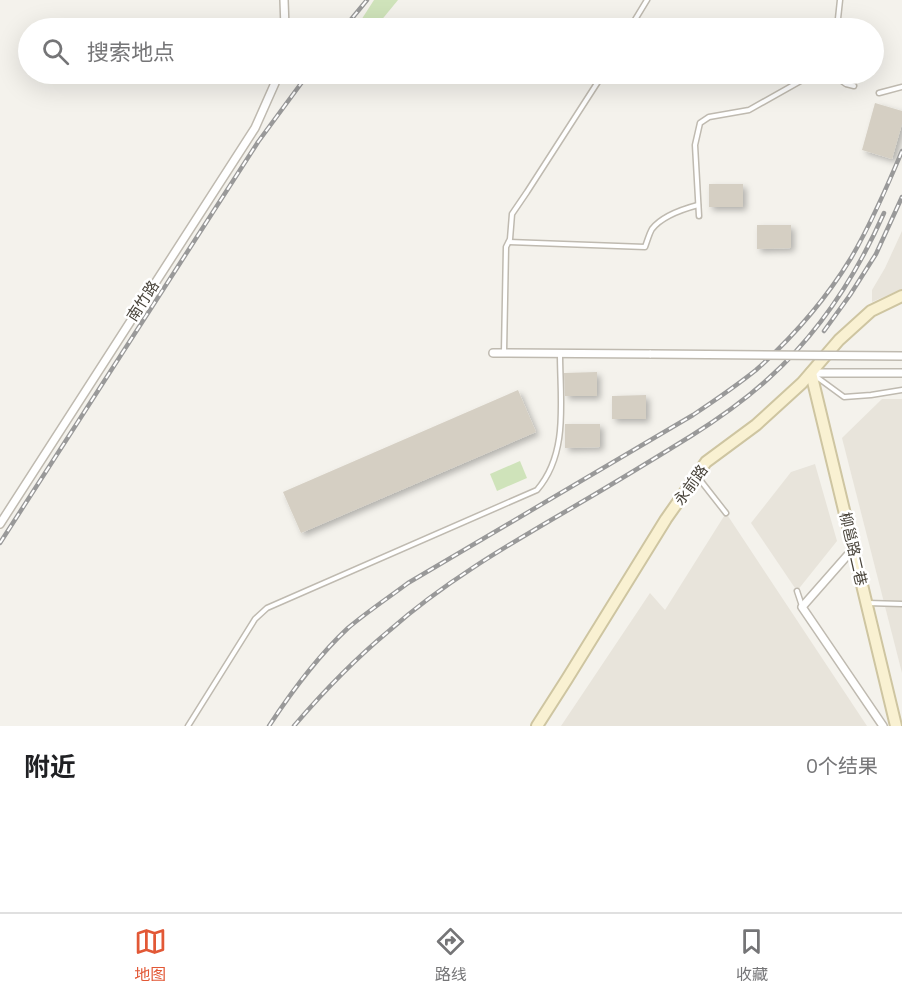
<!DOCTYPE html>
<html lang="zh">
<head>
<meta charset="utf-8">
<style>
  :root { --surface:#fff; --page:#f6f6f6; --text:#202124; --muted:#757577; --line:#e0e0e0; --accent:#e25836 }
  body { margin:0; font-family:"Nunito Sans","Noto Sans SC",sans-serif; background:var(--page); color:var(--text) }
  .list { margin:0; padding:0; list-style:none }
  h2 { display:flex; justify-content:space-between; align-items:center; height:78px; margin:0; padding:0 24px; font-size:26px }
  h2 small { font-size:20px; font-weight:400; color:var(--muted) }
  .icon { flex:none; width:33px; height:33px; fill:none; stroke:currentColor; stroke-width:2; stroke-linecap:round; stroke-linejoin:round }
  .map { position:relative; flex:none; width:902px; height:726px; overflow:hidden }
  .search { position:absolute; background:var(--surface); box-shadow:0 6px 24px #0002; left:18px; right:18px; top:18px; height:66px; display:flex; align-items:center; gap:15px; box-sizing:border-box; padding:0 21px; border-radius:33px; color:var(--muted); font-size:22px }
  .sheet { height:186px; background:var(--surface) }
  nav { display:flex; justify-content:space-around; align-items:center; box-sizing:border-box; height:84px; border-top:2px solid var(--line); background:var(--surface); font-size:16px; color:var(--muted) }
  nav a { display:grid; justify-items:center; gap:3px }
  nav .on { color:var(--accent) }
  .map>svg:first-child { display:block }
  .residential { fill:#e8e4db }
  .green { fill:#cfe3ba }
  .building { fill:#d5cfc3; filter:url(#shadow) }
  .lines { fill:none; stroke-linecap:round; stroke-linejoin:round }
  .lane-casing { stroke:#bfbab0; stroke-width:7 }
  .street-casing { stroke:#bfbab0; stroke-width:10 }
  .secondary-casing { stroke:#cec5a1; stroke-width:14 }
  .lane { stroke:#fff; stroke-width:4 }
  .street { stroke:#fff; stroke-width:7 }
  .secondary { stroke:#f9f1d2; stroke-width:10 }
  .rail-casing { stroke:#999; stroke-width:4.5 }
  .rail { stroke:#fff; stroke-width:2; stroke-dasharray:7; stroke-linecap:butt }
  .street-bridge-casing { stroke:#bfbab0; stroke-width:10; stroke-linecap:butt }
  .street-bridge { stroke:#fff; stroke-width:7 }
  .labels { text-anchor:middle; dominant-baseline:central; stroke-width:5; stroke-linejoin:round; paint-order:stroke }
  .street-label { font-size:15px; fill:#48433a; stroke:#fff }
</style>
</head>
<body>
<div class="map">
<svg width="902" height="726" viewBox="0 0 902 726">
  <defs>
    <filter id="shadow"><feDropShadow dx="3.5" dy="3.5" stdDeviation="3" flood-color="#0004"/></filter>
  </defs>
  <rect width="100%" height="100%" fill="#f4f2ec"/>
  <g class="residential">
    <path d="M902,231V289L872,302V290L885,268Z"/>
    <path d="M882,399H902V673L842,438Z"/>
    <path d="M815,464L837,541L797,591L751,523L791,472Z"/>
    <path d="M726,513L867,726H561L650,593L665,610Z"/>
  </g>
  <g class="green">
    <path d="M374,0H398L375,28H356Z"/>
    <path d="M520,461L527,478L497,491L490,474Z"/>
  </g>
  <g class="building">
    <path d="M875,103L902,111V124L892,159L862,150Z"/>
    <rect x="709" y="184" width="34" height="23"/>
    <path d="M757,225H791V248L757,249Z"/>
    <path d="M597,372V396H565L564,373Z"/>
    <path d="M518,390L536,432L301,533L283,492Z"/>
    <path d="M646,395V419H612V396Z"/>
    <path d="M565,424H600V447L565,448Z"/>
  </g>
  <g class="lines">
    <defs>
      <g id="lane">
        <path d="M630,28L647,0"/>
        <path d="M837,28L840,0"/>
        <path d="M832,74L846,84L854,86"/>
        <path d="M879,93L902,87"/>
        <path d="M699,216L695,145L700,123L709,117L749,110L813,74"/>
        <path d="M509,242L645,247C647,242 649,234 652,229C662,216 683,209 698,205"/>
        <path d="M504,352L506,247L510,239L512,214L527,192L603,74"/>
        <path d="M814,375L844,397L871,395L902,390"/>
        <path d="M697,476L726,513"/>
        <path d="M797,591L802,606"/>
        <path d="M867,603L902,604"/>
        <path d="M188,726L255,619L267,608L537,490C569,453 560,400 560,354"/>
      </g>
      <g id="street">
        <path d="M284,0L285,28"/>
        <path d="M493,353L651,354"/>
        <path d="M811,373H902"/>
        <path d="M0,524L255,128L275,83L277,74"/>
        <path d="M853,549L802,607L883,726"/>
      </g>
      <g id="secondary">
        <path d="M811,373L896,726"/>
        <path d="M537,726L567,679L666,519L706,462L756,425L802,383L839,340L871,311L902,296"/>
      </g>
    </defs>
    <use href="#lane" class="lane-casing"/>
    <use href="#street" class="street-casing"/>
    <use href="#secondary" class="secondary-casing"/>
    <use href="#lane" class="lane"/>
    <use href="#street" class="street"/>
    <use href="#secondary" class="secondary"/>
    <defs>
      <g id="rail">
        <path d="M344,28L367,0"/>
        <path d="M824,331L850,295L876,254L902,197"/>
        <path d="M0,543L258,142L308,74"/>
        <path d="M269,726C292,691 317,657 348,628C367,612 388,598 408,583L693,415C714,401 736,386 756,370C792,338 826,299 851,258C871,224 887,187 902,151"/>
        <path d="M294,726C323,692 355,659 390,630C442,584 503,548 563,513C606,488 649,462 691,436C718,419 745,400 769,378C819,333 857,274 884,213"/>
      </g>
    </defs>
    <use href="#rail" class="rail-casing"/>
    <use href="#rail" class="rail"/>
    <defs>
      <path id="street-bridge" d="M651,354L902,356"/>
    </defs>
    <use href="#street-bridge" class="street-bridge-casing"/>
    <use href="#street-bridge" class="street-bridge"/>
  </g>
  <g class="labels">
    <g class="street-label">
      <text transform="translate(143 301) rotate(-57)">南竹路</text>
      <text transform="translate(691 485) rotate(-54)">永前路</text>
      <text transform="translate(853 549) rotate(77)">柳邕路二巷</text>
    </g>
  </g>
</svg>
<div class="search"><svg class="icon" aria-label="search" viewBox="0 0 24 24"><circle cx="10" cy="10" r="6"/><path d="M15 15l6 6"/></svg>搜索地点</div>
</div>
<section class="sheet">
<h2>附近<small>0个结果</small></h2>
<ul class="list">
</ul>
</section>
<nav>
<a class="on"><svg class="icon" aria-label="map" viewBox="0 0 24 24"><path d="M3 6l6-2 6 2 6-2v14l-6 2-6-2-6 2zM9 4v14M15 6v14"/></svg>地图</a>
<a><svg class="icon" aria-label="directions" viewBox="0 0 24 24"><path d="M12 3l9 9-9 9-9-9zM9 14v-3h6M13 9l2 2-2 2"/></svg>路线</a>
<a><svg class="icon" aria-label="saved" viewBox="0 0 24 24"><path d="M7 4h10v16l-5-4-5 4z"/></svg>收藏</a>
</nav>
</body>
</html>
